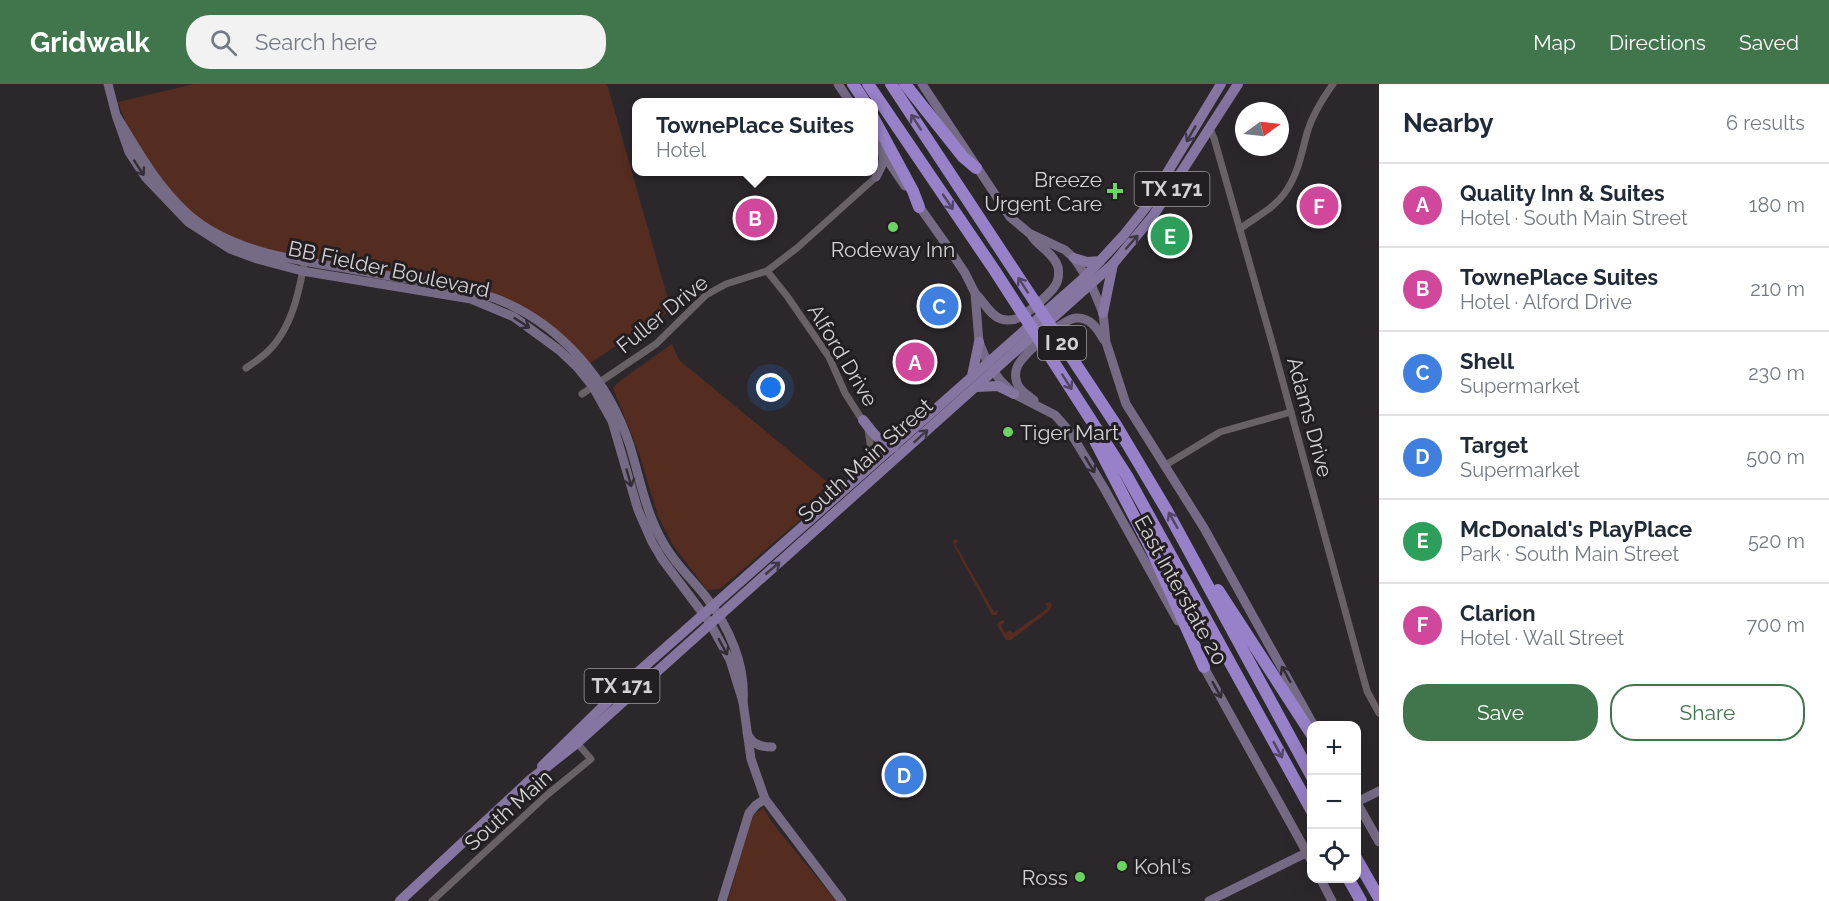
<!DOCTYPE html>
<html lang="en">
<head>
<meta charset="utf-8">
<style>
  :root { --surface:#fff; --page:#f2f2f3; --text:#1f2937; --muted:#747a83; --line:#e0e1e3; --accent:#41754b }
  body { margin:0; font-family:Raleway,sans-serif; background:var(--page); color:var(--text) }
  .controls { position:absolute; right:18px; bottom:18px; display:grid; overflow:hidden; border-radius:12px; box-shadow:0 6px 24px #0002 }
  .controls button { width:54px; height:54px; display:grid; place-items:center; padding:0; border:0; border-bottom:2px solid var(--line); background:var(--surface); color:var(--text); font:30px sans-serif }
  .compass { position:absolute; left:1235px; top:18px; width:54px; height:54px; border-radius:50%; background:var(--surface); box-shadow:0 6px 24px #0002; rotate:75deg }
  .you { position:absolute; left:771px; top:304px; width:21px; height:21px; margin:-15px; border:4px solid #fff; border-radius:50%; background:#1a73e8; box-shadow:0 0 0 9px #1a73e833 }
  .badge { display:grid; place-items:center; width:39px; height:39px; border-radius:50%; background:var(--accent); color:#fff; font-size:20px; font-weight:700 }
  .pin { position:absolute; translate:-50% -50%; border:3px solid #fff; box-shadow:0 2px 6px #0006 }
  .popup { position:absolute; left:632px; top:14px; width:246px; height:78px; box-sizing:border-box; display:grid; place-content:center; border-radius:12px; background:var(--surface); filter:drop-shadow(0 2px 4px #0005); font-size:20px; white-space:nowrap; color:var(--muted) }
  .popup b { font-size:22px; color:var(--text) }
  .popup::after { content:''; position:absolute; left:50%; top:100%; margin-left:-12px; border:12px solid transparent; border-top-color:var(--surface) }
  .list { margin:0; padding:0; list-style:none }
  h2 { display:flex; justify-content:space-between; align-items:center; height:78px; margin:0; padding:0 24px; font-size:26px }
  h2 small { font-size:20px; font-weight:400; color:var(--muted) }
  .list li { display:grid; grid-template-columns:39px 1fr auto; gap:18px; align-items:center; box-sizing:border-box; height:84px; padding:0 24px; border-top:2px solid var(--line) }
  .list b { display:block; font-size:22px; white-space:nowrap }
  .list p { margin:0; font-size:20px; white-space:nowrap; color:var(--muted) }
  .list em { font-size:20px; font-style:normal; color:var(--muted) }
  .actions { display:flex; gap:12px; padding:18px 24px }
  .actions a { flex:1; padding:14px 0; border:2px solid var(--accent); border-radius:24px; text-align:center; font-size:21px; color:var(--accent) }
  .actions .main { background:var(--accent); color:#fff }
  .icon { flex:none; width:33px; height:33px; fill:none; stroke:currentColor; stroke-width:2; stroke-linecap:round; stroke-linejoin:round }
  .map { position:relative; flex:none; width:1379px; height:817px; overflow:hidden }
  header { display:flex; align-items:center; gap:36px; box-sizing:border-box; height:84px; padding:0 30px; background:var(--accent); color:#fff }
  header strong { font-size:28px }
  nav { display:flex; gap:33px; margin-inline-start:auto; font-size:21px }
  .search { width:420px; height:54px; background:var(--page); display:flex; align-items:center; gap:15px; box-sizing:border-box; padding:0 21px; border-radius:24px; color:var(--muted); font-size:22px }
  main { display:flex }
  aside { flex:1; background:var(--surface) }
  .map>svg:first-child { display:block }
  .green { fill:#542d20 }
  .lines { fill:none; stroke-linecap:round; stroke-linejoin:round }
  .street { stroke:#686267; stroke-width:7 }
  .secondary { stroke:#766b84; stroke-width:9 }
  .primary { stroke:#8475a1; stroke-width:10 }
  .highway { stroke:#9781c8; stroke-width:12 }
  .oneway { stroke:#514664 }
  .oneway2 { stroke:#3f3847 }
  .oneway3 { stroke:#332d35 }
  .poi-dot { fill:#6ad363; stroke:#221e21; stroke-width:2 }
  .labels { text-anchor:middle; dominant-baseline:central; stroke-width:6; stroke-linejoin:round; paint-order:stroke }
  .shield { fill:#221e21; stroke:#9f9b9e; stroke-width:1.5 }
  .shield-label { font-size:20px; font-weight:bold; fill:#d4d1d3 }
  .poi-label { font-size:21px; fill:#d4d1d3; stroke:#221e21; text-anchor:end }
  .street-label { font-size:21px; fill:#d4d1d3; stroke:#221e21 }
</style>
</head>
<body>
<header>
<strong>Gridwalk</strong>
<div class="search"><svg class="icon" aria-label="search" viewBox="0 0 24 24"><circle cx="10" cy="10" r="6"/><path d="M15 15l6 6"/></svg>Search here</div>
<nav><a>Map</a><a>Directions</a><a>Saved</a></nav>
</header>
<main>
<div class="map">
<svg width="1379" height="817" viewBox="0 0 1379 817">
  <rect width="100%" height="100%" fill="#2c272b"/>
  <g class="green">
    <path d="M194,0H607L671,226L590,279L573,261L500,213L289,172L225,151L196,132L171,110L131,52L118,18Z"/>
    <path d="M672,260L679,276L836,405L720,505L707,506L673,461L658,432L639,369L613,304L621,296Z"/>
    <path d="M955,455L959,457L955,460L994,528L998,526L997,531H992L954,462L953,457Z"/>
    <path d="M1050,518L1052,521L1050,526L1011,556H1006L997,541L998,538L1003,536L1005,538L1001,541L1005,549L1010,546L1013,549L1048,524L1045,519Z"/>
    <path d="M763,724L774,741L836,817H728L751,732Z"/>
  </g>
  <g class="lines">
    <g class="street">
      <path d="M1210,45L1214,54L1273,262L1367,607L1379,629"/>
      <path d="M1240,145C1255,133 1272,126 1284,110C1298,91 1301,71 1307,49C1312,32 1323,14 1333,0"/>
      <path d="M767,187L787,212L829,273L845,309L868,345L871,366L876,378"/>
      <path d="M246,284C252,280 259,275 265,270C294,245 301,199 307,163"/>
      <path d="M582,310L656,260L706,211L726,200L767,187L797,164L876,93"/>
      <path d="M1164,382L1220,348L1291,328"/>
      <path d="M432,817L548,710L591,675L577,659"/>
    </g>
    <g class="secondary">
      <path d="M108,0L116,31L129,68L146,94L188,138L230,165L257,175L302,187L471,215L514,233L559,266L577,283L593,303L612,337L638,426L652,458L662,475L710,539L730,576L743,618C746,581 729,543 706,513C692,495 675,480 664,460C646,430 640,395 630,362C609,297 561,240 497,215C482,210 465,206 449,202C416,196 383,191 350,185C295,176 231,168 188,130C157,102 137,66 116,31"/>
      <path d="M838,0L850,18"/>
      <path d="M922,0L1010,133L1029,149L1065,166L1074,174L1091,200L1103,229L1106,258L1126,320L1204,444L1314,642"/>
      <path d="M873,55L905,102"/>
      <path d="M876,93L883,79V71"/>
      <path d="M916,118L943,156L965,189L975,209L979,258L988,280L1000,296L1014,310L1055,331L1070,348L1104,404L1178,537"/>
      <path d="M975,209C984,217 989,231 1001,235C1007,237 1015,236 1020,233C1028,229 1050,210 1055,202C1059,196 1059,189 1058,183C1054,169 1038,163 1031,151"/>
      <path d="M1034,316C1026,310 1017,305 1016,295C1015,290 1016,285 1018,281C1025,269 1063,235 1076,234C1091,233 1098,246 1104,256"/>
      <path d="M1201,578L1312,778"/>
      <path d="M743,618L751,675L765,715L842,817"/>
      <path d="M747,649C752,660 760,663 772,663"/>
      <path d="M1356,717L1379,758"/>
      <path d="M1357,718L1379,707"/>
      <path d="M1320,794L1332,817"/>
      <path d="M722,817L749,729L756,721L765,715"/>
      <path d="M1209,817L1306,769"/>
    </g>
    <g class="primary">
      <path d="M1074,174L1087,178L1100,177"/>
      <path d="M1103,229L1113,180"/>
      <path d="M972,292L979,258"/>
      <path d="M977,303L998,302L1014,310"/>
      <path d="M863,336C873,348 879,360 895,361L894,363"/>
      <path d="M542,682L637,589L1086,192L1123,152L1147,122L1221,0"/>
      <path d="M400,817L530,696L577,659L1113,180L1153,132L1238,0"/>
    </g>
    <g class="highway">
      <path d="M853,0L865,18"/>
      <path d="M868,0L995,187L1127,392L1312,727"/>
      <path d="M891,0L1116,341L1166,425L1312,693"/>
      <path d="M905,0L963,73L976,84"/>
      <path d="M873,33L913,107L919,123"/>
      <path d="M1090,347L1152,467L1204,583"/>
      <path d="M1218,506L1312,651"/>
      <path d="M1356,774L1379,814"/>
      <path d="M1348,794L1361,817"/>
    </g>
  </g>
  <defs><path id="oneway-shaft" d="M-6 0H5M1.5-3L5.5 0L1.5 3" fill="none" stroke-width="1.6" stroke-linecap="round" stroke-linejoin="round" transform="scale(1.5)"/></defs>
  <g class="oneway">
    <use href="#oneway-shaft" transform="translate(916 38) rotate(-123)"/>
    <use href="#oneway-shaft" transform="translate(948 118) rotate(56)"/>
    <use href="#oneway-shaft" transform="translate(1023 201) rotate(-123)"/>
    <use href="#oneway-shaft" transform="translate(1067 298) rotate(57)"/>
    <use href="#oneway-shaft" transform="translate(1173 436) rotate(-119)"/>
    <use href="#oneway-shaft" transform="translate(1278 666) rotate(61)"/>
  </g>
  <g class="oneway2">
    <use href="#oneway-shaft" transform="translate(1191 50) rotate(120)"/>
    <use href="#oneway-shaft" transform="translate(1132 158) rotate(-48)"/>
    <use href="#oneway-shaft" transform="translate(921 352) rotate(-42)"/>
    <use href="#oneway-shaft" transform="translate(773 484) rotate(-40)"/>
  </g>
  <g class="oneway3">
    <use href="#oneway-shaft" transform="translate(139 84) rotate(57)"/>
    <use href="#oneway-shaft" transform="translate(522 239) rotate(33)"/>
    <use href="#oneway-shaft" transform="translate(1090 381) rotate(59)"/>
    <use href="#oneway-shaft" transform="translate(629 394) rotate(74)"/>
    <use href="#oneway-shaft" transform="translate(723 563) rotate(62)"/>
    <use href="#oneway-shaft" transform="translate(1286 590) rotate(-119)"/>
    <use href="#oneway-shaft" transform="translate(1217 606) rotate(61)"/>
  </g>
  <g class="poi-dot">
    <path d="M1112 98h6v6h6v6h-6v6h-6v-6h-6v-6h6z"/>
    <circle cx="893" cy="143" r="6"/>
    <circle cx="1008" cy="348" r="6"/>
    <circle cx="1122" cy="782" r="6"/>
    <circle cx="1080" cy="793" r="6"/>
  </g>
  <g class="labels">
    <g class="shield">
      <rect x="1134.5" y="88" width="75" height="34" rx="4.5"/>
      <rect x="1038" y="242" width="48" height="34" rx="4.5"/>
      <rect x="584.5" y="585" width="75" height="34" rx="4.5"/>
    </g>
    <g class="shield-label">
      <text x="1172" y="105">TX 171</text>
      <text x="1062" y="259">I 20</text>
      <text x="622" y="602">TX 171</text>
    </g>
    <g class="poi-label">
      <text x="1102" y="95">Breeze<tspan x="1102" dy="24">Urgent Care</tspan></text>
      <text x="893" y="165" text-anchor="middle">Rodeway Inn</text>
      <text x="1020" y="348" text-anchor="start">Tiger Mart</text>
      <text x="1134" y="782" text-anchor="start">Kohl's</text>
      <text x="1068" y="793">Ross</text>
    </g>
    <g class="street-label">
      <text transform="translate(389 185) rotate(12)">BB Fielder Boulevard</text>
      <text transform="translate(662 230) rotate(-39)">Fuller Drive</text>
      <text transform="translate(843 271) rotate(59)">Alford Drive</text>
      <text transform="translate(1310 333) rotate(75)">Adams Drive</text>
      <text transform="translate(865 376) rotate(-42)">South Main Street</text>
      <text transform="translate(1181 506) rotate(61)">East Interstate 20</text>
      <text transform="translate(508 726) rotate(-42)">South Main</text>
    </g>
  </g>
</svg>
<div class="controls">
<button>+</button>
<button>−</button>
<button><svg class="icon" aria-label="locate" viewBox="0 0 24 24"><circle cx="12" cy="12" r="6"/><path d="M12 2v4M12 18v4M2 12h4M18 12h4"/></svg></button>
</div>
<svg class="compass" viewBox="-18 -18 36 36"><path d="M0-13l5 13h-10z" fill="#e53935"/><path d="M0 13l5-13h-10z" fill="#747a83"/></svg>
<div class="you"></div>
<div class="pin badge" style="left:915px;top:278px;background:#d1479c">A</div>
<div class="pin badge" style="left:755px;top:134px;background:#d1479c">B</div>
<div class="popup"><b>TownePlace Suites</b>Hotel</div>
<div class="pin badge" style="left:939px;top:222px;background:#3f7fe0">C</div>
<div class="pin badge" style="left:904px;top:691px;background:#3f7fe0">D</div>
<div class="pin badge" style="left:1170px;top:152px;background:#2e9e5b">E</div>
<div class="pin badge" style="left:1319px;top:122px;background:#d1479c">F</div>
</div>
<aside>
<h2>Nearby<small>6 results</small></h2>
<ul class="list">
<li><span class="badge" style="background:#d1479c">A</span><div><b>Quality Inn &amp; Suites</b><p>Hotel · South Main Street</p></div><em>180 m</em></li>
<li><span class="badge" style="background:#d1479c">B</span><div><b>TownePlace Suites</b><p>Hotel · Alford Drive</p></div><em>210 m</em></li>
<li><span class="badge" style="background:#3f7fe0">C</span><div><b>Shell</b><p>Supermarket</p></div><em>230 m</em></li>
<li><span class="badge" style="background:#3f7fe0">D</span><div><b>Target</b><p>Supermarket</p></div><em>500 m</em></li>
<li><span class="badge" style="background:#2e9e5b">E</span><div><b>McDonald's PlayPlace</b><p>Park · South Main Street</p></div><em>520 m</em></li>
<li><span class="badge" style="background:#d1479c">F</span><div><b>Clarion</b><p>Hotel · Wall Street</p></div><em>700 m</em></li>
</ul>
<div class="actions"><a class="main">Save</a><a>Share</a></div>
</aside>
</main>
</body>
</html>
